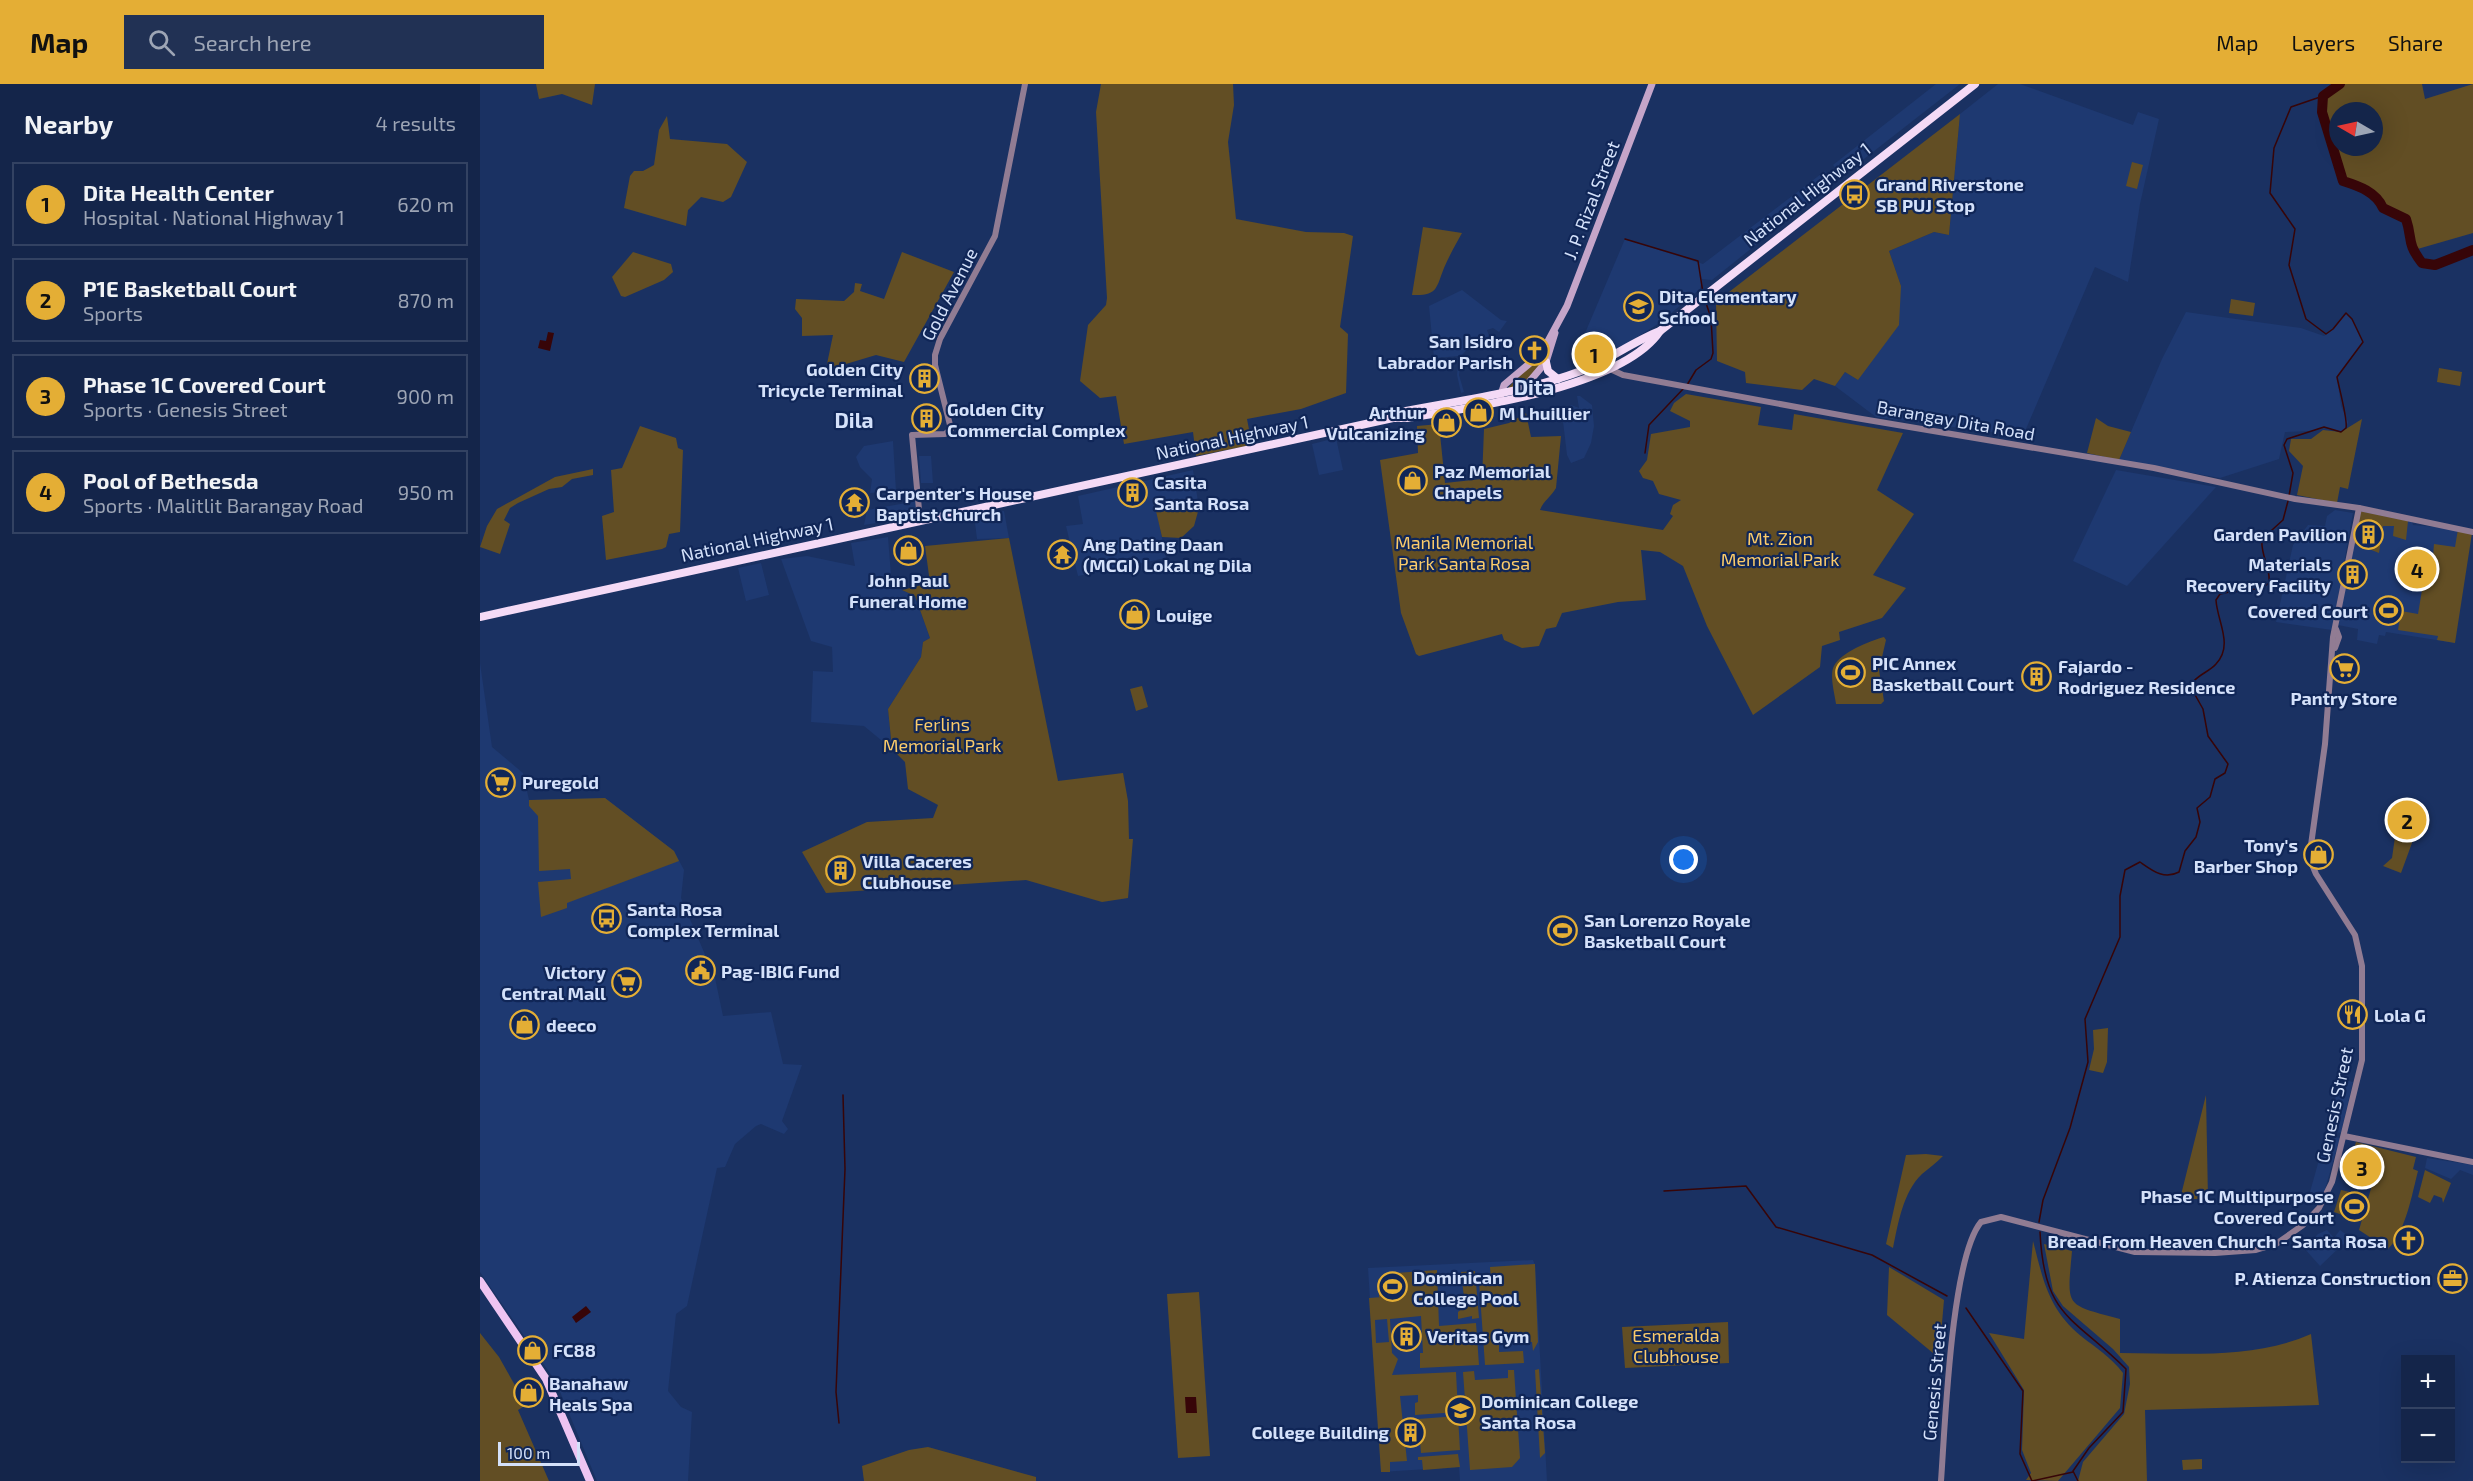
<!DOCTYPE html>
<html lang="en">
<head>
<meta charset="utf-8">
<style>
  :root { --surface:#14254a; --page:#213154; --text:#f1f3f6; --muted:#9da5b5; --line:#334262; --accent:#e4ae35 }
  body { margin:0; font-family:"Exo 2",sans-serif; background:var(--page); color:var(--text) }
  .controls { position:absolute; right:18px; bottom:18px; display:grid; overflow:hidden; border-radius:0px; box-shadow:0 6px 24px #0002 }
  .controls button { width:54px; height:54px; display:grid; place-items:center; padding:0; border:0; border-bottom:2px solid var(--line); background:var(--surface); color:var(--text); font:30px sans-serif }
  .compass { position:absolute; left:1849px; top:18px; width:54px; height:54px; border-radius:50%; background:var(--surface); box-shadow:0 6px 24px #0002; rotate:279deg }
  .scale { position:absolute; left:18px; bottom:15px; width:82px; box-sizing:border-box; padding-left:6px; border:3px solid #d4e1fa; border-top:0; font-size:16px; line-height:21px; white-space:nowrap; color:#d4e1fa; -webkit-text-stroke:4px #102657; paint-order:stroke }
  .you { position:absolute; left:1204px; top:776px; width:21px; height:21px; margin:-15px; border:4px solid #fff; border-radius:50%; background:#1a73e8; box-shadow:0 0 0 9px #1a73e833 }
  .badge { display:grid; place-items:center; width:39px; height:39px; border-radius:50%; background:var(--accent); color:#111; font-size:20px; font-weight:700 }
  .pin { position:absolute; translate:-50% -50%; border:3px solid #fff; box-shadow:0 2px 6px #0006 }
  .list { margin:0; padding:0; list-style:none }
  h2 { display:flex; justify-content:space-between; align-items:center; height:78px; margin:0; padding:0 24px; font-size:26px }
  h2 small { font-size:20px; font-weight:400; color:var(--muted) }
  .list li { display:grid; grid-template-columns:39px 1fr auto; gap:18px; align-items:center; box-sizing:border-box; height:84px; margin:0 12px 12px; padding:0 12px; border:2px solid var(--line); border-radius:0px }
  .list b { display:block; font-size:22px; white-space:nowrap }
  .list p { margin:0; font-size:20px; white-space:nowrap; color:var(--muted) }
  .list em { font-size:20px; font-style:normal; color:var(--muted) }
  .icon { flex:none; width:33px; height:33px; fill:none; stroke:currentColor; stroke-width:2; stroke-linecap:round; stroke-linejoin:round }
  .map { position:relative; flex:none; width:1993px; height:1397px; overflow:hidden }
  header { display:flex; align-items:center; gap:36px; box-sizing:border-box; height:84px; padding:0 30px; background:var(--accent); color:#111 }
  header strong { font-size:28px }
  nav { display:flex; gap:33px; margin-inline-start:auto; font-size:21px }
  .search { width:420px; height:54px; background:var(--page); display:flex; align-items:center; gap:15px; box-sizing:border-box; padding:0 21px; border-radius:0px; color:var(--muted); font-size:22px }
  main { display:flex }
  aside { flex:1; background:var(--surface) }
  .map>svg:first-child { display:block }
  .built { fill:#1e3971 }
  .green { fill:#624e24; fill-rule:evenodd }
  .water { fill:#370508 }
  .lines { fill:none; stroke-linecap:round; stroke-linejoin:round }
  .stream { stroke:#370508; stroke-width:1.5 }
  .river { stroke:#370508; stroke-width:10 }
  .tertiary { stroke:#917c93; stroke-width:6 }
  .secondary { stroke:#c5a5c9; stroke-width:7 }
  .primary { stroke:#eec4f2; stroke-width:8 }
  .trunk { stroke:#f4daf6; stroke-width:8 }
  .labels { text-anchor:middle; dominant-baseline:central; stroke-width:4.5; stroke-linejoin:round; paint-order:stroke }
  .poi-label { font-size:18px; font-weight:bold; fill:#d4e1fa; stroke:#102657; text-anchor:start }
  .street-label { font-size:18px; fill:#d4e1fa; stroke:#102657 }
  .park-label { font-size:18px; fill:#fbcb6a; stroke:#102657 }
  .quarter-label { font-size:21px; font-weight:bold; fill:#d4e1fa; stroke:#102657 }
</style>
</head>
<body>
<header>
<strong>Map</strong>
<div class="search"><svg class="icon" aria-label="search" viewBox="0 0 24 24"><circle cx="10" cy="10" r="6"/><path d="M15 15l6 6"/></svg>Search here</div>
<nav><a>Map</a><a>Layers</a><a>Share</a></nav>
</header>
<main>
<aside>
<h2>Nearby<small>4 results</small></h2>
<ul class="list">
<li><span class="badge">1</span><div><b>Dita Health Center</b><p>Hospital · National Highway 1</p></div><em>620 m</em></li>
<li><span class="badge">2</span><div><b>P1E Basketball Court</b><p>Sports</p></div><em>870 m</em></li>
<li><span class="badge">3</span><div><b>Phase 1C Covered Court</b><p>Sports · Genesis Street</p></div><em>900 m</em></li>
<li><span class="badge">4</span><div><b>Pool of Bethesda</b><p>Sports · Malitlit Barangay Road</p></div><em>950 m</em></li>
</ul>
</aside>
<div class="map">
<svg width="1993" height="1397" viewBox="0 0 1993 1397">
  <rect width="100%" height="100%" fill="#1a3162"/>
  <g class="built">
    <path d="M1456,0H1480L1362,92L1353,81Z"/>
    <path d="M1518,0H1540L1653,41L1658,28L1679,35L1660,120L1648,198L1615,183L1543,352L1396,333L1355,302L1365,288L1378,296L1421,202L1409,167L1454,148L1469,151L1480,30Z"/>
    <path d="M1345,87L1353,99L1232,196L1222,195L1220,205L1178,240L1130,270L1121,271L1117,263L1106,269L1100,261L1145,155L1223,180Z"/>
    <path d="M982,206L1021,236L1027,237L1019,248L1013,244L1007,246L1010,255L991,261L982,271L979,291L984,308L981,309L977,291L979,272L954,274L949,222Z"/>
    <path d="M1706,228L1821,244L1844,252L1853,245L1866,229L1872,235L1883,258L1857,293L1861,322L1868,338L1866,344L1861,348L1844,343L1831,347L1805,348L1799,375L1740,394L1639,376L1682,275Z"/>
    <path d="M1097,312H1100L1112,321L1114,342L1111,359L1104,374L1091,379L1087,371L1082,329L1091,321L1099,324Z"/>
    <path d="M856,354L863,386L839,391L832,360Z"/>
    <path d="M413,357L416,407L390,409L392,395L380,383L376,373L384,362Z"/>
    <path d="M439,372H451L453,399H441Z"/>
    <path d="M713,386L719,424H697L674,414L686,474L598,492L586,442L603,440L598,412Z"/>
    <path d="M1636,386L1736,403L1647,502L1593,477Z"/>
    <path d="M437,417L439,432L384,441L387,426Z"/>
    <path d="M1855,426L1873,429L1852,546L1796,538L1813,461L1828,441L1845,442L1847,432Z"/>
    <path d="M524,427L529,454L497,455L494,431Z"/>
    <path d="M1880,427L1932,438L1933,441L1978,445L1975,559L1906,548L1905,552L1899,551L1897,560L1877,556L1878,545L1858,541Z"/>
    <path d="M408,453L411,491H406L422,506L435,512L450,554L443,558L441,573L408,625L412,665L384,642L331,638L333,587L353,588L352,563L331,557L301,475L327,472L375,482L371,459Z"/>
    <path d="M281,479L289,511L266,517L258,484Z"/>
    <path d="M0,579L12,663L43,689L49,716L125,714L194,767L204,786L201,814L235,894L243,932L291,928L303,980L322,981L302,1037L308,1045L304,1050L281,1040L276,1042L255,1060L245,1083L237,1084L207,1222L196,1230L188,1307L201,1323L212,1328L208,1397H117L76,1298L0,1188Z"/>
    <path d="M1860,995L1873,998L1861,1049L1848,1046Z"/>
    <path d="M1846,1051L1860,1054L1843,1112L1830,1108Z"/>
    <path d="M1947,1074L1993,1081V1091L1980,1086L1971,1095L1945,1084Z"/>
    <path d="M1847,1146L1854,1154L1860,1146L1876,1158L1870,1165L1863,1160L1840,1182L1824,1164L1838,1150Z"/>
    <path d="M1053,1176L1055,1181L1067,1397H980L979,1383L901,1388L888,1184Z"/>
  </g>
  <g class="green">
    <path d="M56,0H115L112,21L82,10L59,15Z"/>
    <path d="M621,0H753L754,21L748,58L756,135L826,148L864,149L873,152L860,243L868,250L866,309L821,325L767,335L772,361L716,372L713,348L644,360L636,312L620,314L600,297L608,241L626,221L627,214L616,28Z"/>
    <path d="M1860,0H1942L1945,15L1993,0V149L1934,166C1928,155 1929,146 1925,135L1903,124C1896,108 1879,102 1863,97L1842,28L1843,12ZM1858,27H1894V63H1858Z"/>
    <path d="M1480,30L1469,151L1454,148L1409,167L1421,202L1419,241L1378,296L1365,288L1355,302L1334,295L1322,306L1266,299L1265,288L1237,277L1236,218Z"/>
    <path d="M187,32L190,55L247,60L267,78L251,113L243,118L221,113L208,126L206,142L144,124L150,92L154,87H163L174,81L179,46Z"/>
    <path d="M1652,78L1663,81L1657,105L1646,102Z"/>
    <path d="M943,143L982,149C976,160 969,172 964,184C956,204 958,212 932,211Z"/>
    <path d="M153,168L191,180L193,188L184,196L145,213L141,212L132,193Z"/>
    <path d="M422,168L474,188L424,278L396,271L356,283L351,287L347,280L353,251L322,252V234L315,225L316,215L364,217L374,208L375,199L382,200L380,207L404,215Z"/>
    <path d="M1751,215L1775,219L1773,232L1749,229Z"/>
    <path d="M1068,260C1065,285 1049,299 1027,305Z"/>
    <path d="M1959,284L1982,288L1980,302L1957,298Z"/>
    <path d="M1206,310L1281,323L1278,341L1312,346L1314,330L1423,349L1397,406L1434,430L1393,491L1426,504L1402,534L1359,548L1360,556L1342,562L1340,583L1273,631L1227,542L1203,482L1180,468L1161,466L1166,516L1138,518L1082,529L1076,543L1066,545L1059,562L1042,564L1024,556L1022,550L939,572L936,570L921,529L900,376L938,369L937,342L959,340L965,399L1002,395L1004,345L1029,339L1046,329L1051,353L1081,352L1076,404C1071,413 1064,416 1060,426L1183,446L1193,432L1190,430L1193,421L1201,416L1179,410L1173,397L1163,394L1159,387L1167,376L1171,350L1210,343V337L1190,327L1194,319Z"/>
    <path d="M1616,334L1628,342L1651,348L1639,376L1607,369Z"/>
    <path d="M1882,335L1868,405L1860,403L1857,419L1817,411L1823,382L1809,367L1811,355H1831L1843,346L1861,348Z"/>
    <path d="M160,342L196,354L198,364L203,366L200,448L189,450L186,463L182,465L126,476L122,432L134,428L131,386L142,384Z"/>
    <path d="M113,385V391L92,395L82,403L69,405L38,419L30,424L24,436L30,440L20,470L0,463L7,442L17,425L75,393Z"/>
    <path d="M673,414L697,424H719L714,442L701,454L682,453Z"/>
    <path d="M1880,427L1928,437L1926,456L1913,452L1914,442H1903L1899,469L1874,459Z"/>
    <path d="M1978,445L1992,449L1975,559L1957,556L1958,552L1918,546L1921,527L1938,530L1943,500L1953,501C1956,486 1952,475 1954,460L1975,463Z"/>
    <path d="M529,454L578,697L643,689L648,717L649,755H653L648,814L622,818L546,796L346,809L322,768L387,738L453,734L458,721L428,705L425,678L412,665L408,625L441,573L443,558L450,554L435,512L422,506L450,499L445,462Z"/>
    <path d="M1404,553L1406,556L1399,586L1404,617L1401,620H1356C1355,611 1349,591 1354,582C1361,568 1390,557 1404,553Z"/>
    <path d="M662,602L668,623L656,627L650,605Z"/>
    <path d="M125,714L194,767L199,777L87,819V824L61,833L58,798L91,795L90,785L59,787L58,732L49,722V716Z"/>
    <path d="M1920,718L1944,721L1947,746L1936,748L1921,789L1903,782L1912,774Z"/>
    <path d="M1079,832L1092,836L1086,860L1073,856Z"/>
    <path d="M1628,944L1627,978L1623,989L1609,986L1614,965L1613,946Z"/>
    <path d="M1726,1011L1728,1115H1700Z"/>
    <path d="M1876,1058L1936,1073L1933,1085L1938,1087C1932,1110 1926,1147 1908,1165L1879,1146L1894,1094L1867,1087L1871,1072L1897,1079L1899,1075L1897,1077L1872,1071Z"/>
    <path d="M1446,1070L1463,1072C1456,1079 1449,1084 1442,1090C1423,1108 1418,1140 1413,1164L1406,1160L1426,1071Z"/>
    <path d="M1945,1086L1971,1099L1963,1119L1962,1114L1954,1111L1950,1119L1938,1113Z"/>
    <path d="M1861,1106L1887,1112L1880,1137L1854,1128Z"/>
    <path d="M1553,1157C1563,1195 1568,1225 1601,1252C1616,1264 1631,1273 1643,1289L1640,1324L1578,1397L1546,1396L1551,1389L1542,1366L1544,1306L1509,1249L1544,1255Z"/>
    <path d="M1564,1160L1592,1167C1587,1224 1584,1220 1640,1235V1269C1703,1269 1772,1276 1831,1250L1839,1321L1665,1326L1667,1397H1598L1603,1378L1644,1330L1650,1300L1649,1283L1633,1265L1583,1222L1573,1207Z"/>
    <path d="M1055,1180L1058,1258L1053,1267L1052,1258L1019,1259V1268L1043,1267L1044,1279L1005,1281L999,1197L1011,1196L1010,1183Z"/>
    <path d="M1409,1183L1464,1216L1459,1274L1407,1231Z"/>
    <path d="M957,1186L959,1242L996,1239L999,1281L940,1284V1269H943L941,1232L910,1235L912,1269L918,1275L912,1291L976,1288L978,1328L935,1331V1319L938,1318V1311L920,1312L927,1377L910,1378V1388H901L889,1214L917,1212L899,1213L898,1195L908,1194V1190H914L916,1194V1189ZM907,1235L909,1258L896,1259L895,1236Z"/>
    <path d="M995,1187L999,1234L992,1235V1232L978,1235V1228L985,1222L981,1188Z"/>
    <path d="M719,1208L730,1372L698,1374L687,1210Z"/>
    <path d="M1248,1238L1249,1279L1145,1284L1142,1243Z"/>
    <path d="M0,1249L19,1273L46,1321L38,1326L69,1397H0Z"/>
    <path d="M1059,1285L1065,1369L1060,1374L1055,1286Z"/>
    <path d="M1028,1286H1034L1040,1374L1032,1383L990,1386L983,1288L994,1287L995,1296L1028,1294Z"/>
    <path d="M978,1332L980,1366L941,1369L938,1335Z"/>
    <path d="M448,1363L556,1393V1397H384L382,1382L429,1366Z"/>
    <path d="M978,1370L980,1383L943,1386L942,1376H938V1373Z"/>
    <path d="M1722,1375V1385L1703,1386L1702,1376Z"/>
  </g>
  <g class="water">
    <path d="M68,248L74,249L70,267L58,264L60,256L66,257Z"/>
    <path d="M1930,478L1946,481L1945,492L1928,489Z"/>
    <path d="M106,1222L111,1228L96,1239L92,1233Z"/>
    <path d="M705,1313H716L717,1329H706Z"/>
  </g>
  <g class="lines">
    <g class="stream">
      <path d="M1145,155L1218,177L1223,209"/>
      <path d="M1207,301L1216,286L1231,275L1233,269L1231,234L1225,216"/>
      <path d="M1165,369L1169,341L1204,304"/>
      <path d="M1809,412L1813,389L1804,361L1807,355L1844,343L1861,348L1866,344C1868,336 1859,304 1857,293L1883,258L1872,235L1866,229L1853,245L1846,250L1826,235L1809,181L1815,145L1790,109L1794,64L1811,23L1843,12"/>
      <path d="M1184,1107L1266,1102L1296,1143L1392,1171L1467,1212"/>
      <path d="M1559,1138L1563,1116L1590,1044L1608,978L1605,935L1640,853V812L1645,786L1660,778C1673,787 1684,796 1699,788L1705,767L1716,753L1720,738L1717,724L1730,713L1735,695L1745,689L1748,680L1728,652L1723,625L1714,609V597C1720,590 1730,587 1736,580C1754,561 1737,537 1736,516L1740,510C1755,505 1777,509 1789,499C1791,483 1780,471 1782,455L1803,436L1808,417"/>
      <path d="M1560,1148C1564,1234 1593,1232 1646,1285L1643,1328L1609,1364L1593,1387L1598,1397"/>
      <path d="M1486,1224L1543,1307L1540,1370L1552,1397L1593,1388"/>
      <path d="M359,1339L356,1308L365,1085L363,1011"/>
    </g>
    <path class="river" d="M1860,0L1843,12L1842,28L1863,97C1879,102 1896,108 1903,124L1926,135C1933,156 1926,158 1942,179L1955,181L1993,166"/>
    <g class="tertiary">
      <path d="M1124,277L1128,284L1143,291L1376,334L1674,384L1815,415L1879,424L1993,448"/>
      <path d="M440,436L432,351L465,350L471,345L455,281V271L460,255L515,152L545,0"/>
      <path d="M1855,564L1859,553L1856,545"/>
      <path d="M1864,1052L1993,1078"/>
      <path d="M1461,1397C1465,1344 1471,1174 1501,1138L1521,1133L1655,1168L1735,1169L1776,1166L1796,1160L1823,1141L1839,1124L1852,1098L1882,976V882L1875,851L1836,790L1831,778V761L1845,660L1853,553L1879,424"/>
    </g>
    <g class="secondary">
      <path d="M1044,304L1066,278L1075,249"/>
      <path d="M1020,314L1024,301L1056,274L1067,259L1087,222L1172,0"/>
    </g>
    <path class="primary" d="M0,1197L66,1295L110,1397"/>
    <g class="trunk">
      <path d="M1066,278L1068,287L1078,295"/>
      <path d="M916,333L926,327C984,316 1045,308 1101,287C1129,276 1152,258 1180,247L1495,0"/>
      <path d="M0,533L913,334H927C991,324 1143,303 1180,247"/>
    </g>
  </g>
  <defs>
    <symbol id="bus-ring" viewBox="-11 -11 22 22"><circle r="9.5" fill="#102657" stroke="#e4ae35" stroke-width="1.5"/><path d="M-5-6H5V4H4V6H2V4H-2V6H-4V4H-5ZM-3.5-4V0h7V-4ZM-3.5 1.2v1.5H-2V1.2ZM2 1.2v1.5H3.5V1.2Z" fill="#e4ae35"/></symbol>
    <symbol id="school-ring" viewBox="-11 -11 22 22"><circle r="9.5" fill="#102657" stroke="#e4ae35" stroke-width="1.5"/><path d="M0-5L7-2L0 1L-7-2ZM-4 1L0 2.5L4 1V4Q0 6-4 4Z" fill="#e4ae35"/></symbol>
    <symbol id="church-ring" viewBox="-11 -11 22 22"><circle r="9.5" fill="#102657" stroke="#e4ae35" stroke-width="1.5"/><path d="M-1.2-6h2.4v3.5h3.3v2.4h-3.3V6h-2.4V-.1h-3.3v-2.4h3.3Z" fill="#e4ae35"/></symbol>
    <symbol id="building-ring" viewBox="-11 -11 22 22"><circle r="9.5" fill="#102657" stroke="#e4ae35" stroke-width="1.5"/><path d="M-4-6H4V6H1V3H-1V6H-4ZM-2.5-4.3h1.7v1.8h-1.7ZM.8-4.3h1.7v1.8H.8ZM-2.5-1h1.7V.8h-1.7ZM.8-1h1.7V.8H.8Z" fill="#e4ae35"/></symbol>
    <symbol id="shop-ring" viewBox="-11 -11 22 22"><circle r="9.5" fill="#102657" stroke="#e4ae35" stroke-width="1.5"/><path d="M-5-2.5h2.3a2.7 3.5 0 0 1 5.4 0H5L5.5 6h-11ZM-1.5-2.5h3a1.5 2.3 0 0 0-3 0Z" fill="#e4ae35"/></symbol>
    <symbol id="temple-ring" viewBox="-11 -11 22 22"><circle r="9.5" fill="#102657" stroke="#e4ae35" stroke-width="1.5"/><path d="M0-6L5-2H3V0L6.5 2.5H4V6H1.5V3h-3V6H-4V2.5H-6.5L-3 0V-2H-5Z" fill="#e4ae35"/></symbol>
    <symbol id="stadium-ring" viewBox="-11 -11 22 22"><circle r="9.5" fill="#102657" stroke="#e4ae35" stroke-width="1.5"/><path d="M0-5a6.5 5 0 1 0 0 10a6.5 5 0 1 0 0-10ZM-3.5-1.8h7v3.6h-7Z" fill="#e4ae35"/></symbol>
    <symbol id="supermarket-ring" viewBox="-11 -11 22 22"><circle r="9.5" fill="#102657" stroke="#e4ae35" stroke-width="1.5"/><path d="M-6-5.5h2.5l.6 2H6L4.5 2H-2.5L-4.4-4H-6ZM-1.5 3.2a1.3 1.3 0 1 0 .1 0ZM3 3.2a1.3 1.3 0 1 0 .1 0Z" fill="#e4ae35"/></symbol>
    <symbol id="civic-ring" viewBox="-11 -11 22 22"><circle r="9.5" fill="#102657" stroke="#e4ae35" stroke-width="1.5"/><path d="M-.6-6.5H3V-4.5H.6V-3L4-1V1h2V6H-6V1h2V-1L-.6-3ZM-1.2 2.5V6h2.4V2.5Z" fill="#e4ae35"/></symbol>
    <symbol id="restaurant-ring" viewBox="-11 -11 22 22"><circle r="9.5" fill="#102657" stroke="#e4ae35" stroke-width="1.5"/><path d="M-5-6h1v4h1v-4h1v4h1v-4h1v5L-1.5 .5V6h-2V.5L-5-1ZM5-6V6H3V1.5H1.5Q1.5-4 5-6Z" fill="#e4ae35"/></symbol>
    <symbol id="office-ring" viewBox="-11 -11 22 22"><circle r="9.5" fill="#102657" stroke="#e4ae35" stroke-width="1.5"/><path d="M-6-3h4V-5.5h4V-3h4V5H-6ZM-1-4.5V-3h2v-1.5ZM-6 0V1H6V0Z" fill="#e4ae35"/></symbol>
    <symbol id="university-ring" viewBox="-11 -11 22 22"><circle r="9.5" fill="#102657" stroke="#e4ae35" stroke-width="1.5"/><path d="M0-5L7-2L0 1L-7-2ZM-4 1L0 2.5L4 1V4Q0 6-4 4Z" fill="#e4ae35"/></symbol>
  </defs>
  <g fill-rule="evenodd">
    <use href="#bus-ring" x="1358" y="94" width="33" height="33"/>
    <use href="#school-ring" x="1142" y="206" width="33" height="33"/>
    <use href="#church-ring" x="1038" y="250" width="33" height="33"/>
    <use href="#building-ring" x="428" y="278" width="33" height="33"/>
    <use href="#shop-ring" x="982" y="312" width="33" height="33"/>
    <use href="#building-ring" x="430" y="318" width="33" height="33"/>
    <use href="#shop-ring" x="950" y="322" width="33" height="33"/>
    <use href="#shop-ring" x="916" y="380" width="33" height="33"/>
    <use href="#building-ring" x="636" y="392" width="33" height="33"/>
    <use href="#temple-ring" x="358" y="402" width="33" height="33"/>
    <use href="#building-ring" x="1872" y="434" width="33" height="33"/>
    <use href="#shop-ring" x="412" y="450" width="33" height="33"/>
    <use href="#temple-ring" x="566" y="454" width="33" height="33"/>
    <use href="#building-ring" x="1856" y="474" width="33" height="33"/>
    <use href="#stadium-ring" x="1892" y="510" width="33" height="33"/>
    <use href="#shop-ring" x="638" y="514" width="33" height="33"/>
    <use href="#supermarket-ring" x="1848" y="568" width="33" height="33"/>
    <use href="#stadium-ring" x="1354" y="572" width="33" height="33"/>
    <use href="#building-ring" x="1540" y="576" width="33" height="33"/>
    <use href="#supermarket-ring" x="4" y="682" width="33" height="33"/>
    <use href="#shop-ring" x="1822" y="754" width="33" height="33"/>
    <use href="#building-ring" x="344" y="770" width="33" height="33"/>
    <use href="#bus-ring" x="110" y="818" width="33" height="33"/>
    <use href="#stadium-ring" x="1066" y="830" width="33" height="33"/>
    <use href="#civic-ring" x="204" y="870" width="33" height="33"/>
    <use href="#supermarket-ring" x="130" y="882" width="33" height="33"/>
    <use href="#restaurant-ring" x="1856" y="914" width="33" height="33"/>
    <use href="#shop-ring" x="28" y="924" width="33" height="33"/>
    <use href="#stadium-ring" x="1858" y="1106" width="33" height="33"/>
    <use href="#church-ring" x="1912" y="1140" width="33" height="33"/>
    <use href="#office-ring" x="1956" y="1178" width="33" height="33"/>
    <use href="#stadium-ring" x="896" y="1186" width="33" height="33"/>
    <use href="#building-ring" x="910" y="1236" width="33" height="33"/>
    <use href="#shop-ring" x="36" y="1250" width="33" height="33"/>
    <use href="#shop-ring" x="32" y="1292" width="33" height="33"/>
    <use href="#university-ring" x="964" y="1310" width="33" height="33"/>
    <use href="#building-ring" x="914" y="1332" width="33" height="33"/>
  </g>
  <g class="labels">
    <g class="poi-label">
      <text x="1396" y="100">Grand Riverstone<tspan x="1396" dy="21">SB PUJ Stop</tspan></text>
      <text x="1179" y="212">Dita Elementary<tspan x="1179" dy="21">School</tspan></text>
      <text x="1033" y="257" text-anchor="end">San Isidro<tspan x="1033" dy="21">Labrador Parish</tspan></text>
      <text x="423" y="285" text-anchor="end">Golden City<tspan x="423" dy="21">Tricycle Terminal</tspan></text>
      <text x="467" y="325">Golden City<tspan x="467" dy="21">Commercial Complex</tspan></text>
      <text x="945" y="328" text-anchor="end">Arthur<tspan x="945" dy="21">Vulcanizing</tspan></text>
      <text x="1019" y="329">M Lhuillier</text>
      <text x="954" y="387">Paz Memorial<tspan x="954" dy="21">Chapels</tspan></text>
      <text x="674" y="398">Casita<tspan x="674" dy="21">Santa Rosa</tspan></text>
      <text x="396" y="409">Carpenter's House<tspan x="396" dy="21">Baptist Church</tspan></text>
      <text x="1867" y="450" text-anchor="end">Garden Pavilion</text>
      <text x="603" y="460">Ang Dating Daan<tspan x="603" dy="21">(MCGI) Lokal ng Dila</tspan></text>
      <text x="1851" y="480" text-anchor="end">Materials<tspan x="1851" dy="21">Recovery Facility</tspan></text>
      <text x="428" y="496" text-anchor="middle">John Paul<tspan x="428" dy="21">Funeral Home</tspan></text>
      <text x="1888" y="527" text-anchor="end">Covered Court</text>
      <text x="676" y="531">Louige</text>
      <text x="1392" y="579">PIC Annex<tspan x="1392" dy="21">Basketball Court</tspan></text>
      <text x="1578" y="582">Fajardo -<tspan x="1578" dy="21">Rodriguez Residence</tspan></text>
      <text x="1864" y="614" text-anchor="middle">Pantry Store</text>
      <text x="42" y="698">Puregold</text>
      <text x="1818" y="761" text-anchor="end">Tony's<tspan x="1818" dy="21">Barber Shop</tspan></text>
      <text x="382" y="777">Villa Caceres<tspan x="382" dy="21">Clubhouse</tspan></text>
      <text x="147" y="825">Santa Rosa<tspan x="147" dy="21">Complex Terminal</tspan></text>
      <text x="1104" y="836">San Lorenzo Royale<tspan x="1104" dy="21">Basketball Court</tspan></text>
      <text x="241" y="887">Pag-IBIG Fund</text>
      <text x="126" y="888" text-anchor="end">Victory<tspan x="126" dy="21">Central Mall</tspan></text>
      <text x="1894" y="931">Lola G</text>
      <text x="66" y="941">deeco</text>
      <text x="1854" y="1112" text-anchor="end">Phase 1C Multipurpose<tspan x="1854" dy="21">Covered Court</tspan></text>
      <text x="1907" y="1157" text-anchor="end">Bread From Heaven Church - Santa Rosa</text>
      <text x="933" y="1193">Dominican<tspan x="933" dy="21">College Pool</tspan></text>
      <text x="1951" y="1194" text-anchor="end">P. Atienza Construction</text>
      <text x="947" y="1252">Veritas Gym</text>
      <text x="73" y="1266">FC88</text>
      <text x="69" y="1299">Banahaw<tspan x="69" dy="21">Heals Spa</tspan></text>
      <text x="1001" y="1317">Dominican College<tspan x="1001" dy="21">Santa Rosa</tspan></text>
      <text x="909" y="1348" text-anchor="end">College Building</text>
    </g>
    <g class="street-label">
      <text transform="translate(1327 110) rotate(-38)">National Highway 1</text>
      <text transform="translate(1111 116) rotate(-69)">J. P. Rizal Street</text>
      <text transform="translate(469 210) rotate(-63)">Gold Avenue</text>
      <text transform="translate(1476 336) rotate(10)">Barangay Dita Road</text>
      <text transform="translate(752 353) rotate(-12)">National Highway 1</text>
      <text transform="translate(277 455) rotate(-12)">National Highway 1</text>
      <text transform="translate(1854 1021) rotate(-78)">Genesis Street</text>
      <text transform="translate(1454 1298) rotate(-85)">Genesis Street</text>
    </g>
    <g class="park-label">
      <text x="1300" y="454">Mt. Zion<tspan x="1300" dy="21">Memorial Park</tspan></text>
      <text x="984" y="458">Manila Memorial<tspan x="984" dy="21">Park Santa Rosa</tspan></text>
      <text x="462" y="640">Ferlins<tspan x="462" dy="21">Memorial Park</tspan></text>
      <text x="1196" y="1251">Esmeralda<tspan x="1196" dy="21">Clubhouse</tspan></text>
    </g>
    <g class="quarter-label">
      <text x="1054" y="302">Dita</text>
      <text x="374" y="335">Dila</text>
    </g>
  </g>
</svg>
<div class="controls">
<button>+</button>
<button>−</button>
</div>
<svg class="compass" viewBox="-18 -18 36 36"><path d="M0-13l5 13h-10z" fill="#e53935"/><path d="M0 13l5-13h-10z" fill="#9da5b5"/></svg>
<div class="scale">100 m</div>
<div class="you"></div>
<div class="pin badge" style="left:1114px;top:270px">1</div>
<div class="pin badge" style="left:1927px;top:736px">2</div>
<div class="pin badge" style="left:1882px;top:1083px">3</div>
<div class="pin badge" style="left:1937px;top:485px">4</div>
</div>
</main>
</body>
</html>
